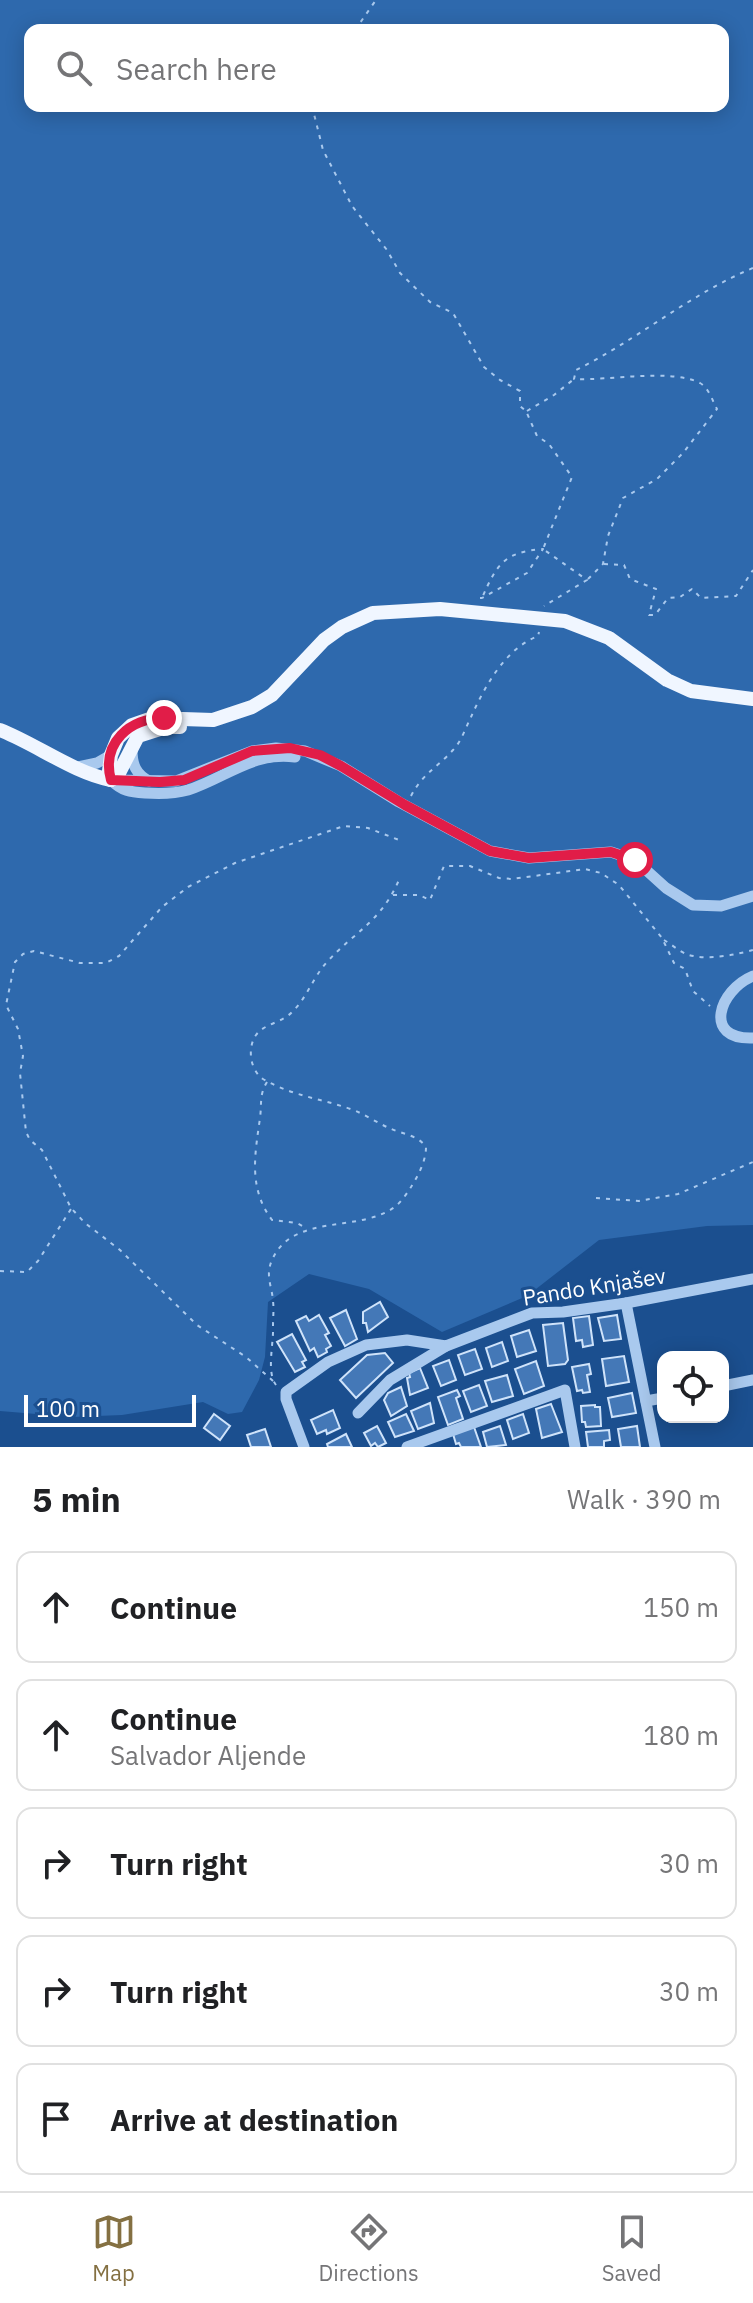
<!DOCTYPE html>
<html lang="en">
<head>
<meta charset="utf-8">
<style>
  :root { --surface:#fff; --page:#f2f2f2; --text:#202124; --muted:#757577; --line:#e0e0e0; --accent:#847042 }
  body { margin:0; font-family:"IBM Plex Sans",sans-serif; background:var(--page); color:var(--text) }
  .controls { position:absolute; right:24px; bottom:24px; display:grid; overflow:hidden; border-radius:16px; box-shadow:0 4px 20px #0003 }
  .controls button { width:72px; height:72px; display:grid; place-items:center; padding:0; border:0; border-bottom:2px solid var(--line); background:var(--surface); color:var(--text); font:40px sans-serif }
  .scale { position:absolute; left:24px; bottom:20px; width:172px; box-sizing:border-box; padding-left:8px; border:4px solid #fff; border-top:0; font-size:22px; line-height:28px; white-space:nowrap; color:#fff; -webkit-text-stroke:6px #1b4f8f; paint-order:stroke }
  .stop { position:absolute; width:24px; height:24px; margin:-18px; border:6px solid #e11d48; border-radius:50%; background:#fff }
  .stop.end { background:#e11d48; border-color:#fff; box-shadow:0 2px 8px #0008 }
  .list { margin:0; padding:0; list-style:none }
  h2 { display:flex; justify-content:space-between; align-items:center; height:104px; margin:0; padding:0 32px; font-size:34px }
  h2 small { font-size:26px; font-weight:400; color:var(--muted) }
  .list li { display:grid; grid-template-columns:52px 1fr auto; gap:24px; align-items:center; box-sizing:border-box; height:112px; margin:0 16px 16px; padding:0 16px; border:2px solid var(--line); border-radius:16px }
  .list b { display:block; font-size:30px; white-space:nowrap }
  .list p { margin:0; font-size:26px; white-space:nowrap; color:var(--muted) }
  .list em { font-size:26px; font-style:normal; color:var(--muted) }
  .icon { flex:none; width:44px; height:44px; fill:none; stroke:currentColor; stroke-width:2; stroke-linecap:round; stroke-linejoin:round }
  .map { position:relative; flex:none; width:753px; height:1447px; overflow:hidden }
  .search { position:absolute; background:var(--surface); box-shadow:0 4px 20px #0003; left:24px; right:24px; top:24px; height:88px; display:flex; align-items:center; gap:20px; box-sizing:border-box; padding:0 28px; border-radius:16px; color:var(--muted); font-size:30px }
  .sheet { height:744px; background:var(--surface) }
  nav { display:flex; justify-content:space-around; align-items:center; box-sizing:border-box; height:112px; border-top:2px solid var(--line); background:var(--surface); font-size:22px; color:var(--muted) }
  nav a { display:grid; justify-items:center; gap:4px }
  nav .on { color:var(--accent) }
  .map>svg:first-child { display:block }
  .green { fill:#2e69ad; fill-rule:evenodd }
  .building { fill:#4478b7; stroke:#cfe3fa; stroke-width:2 }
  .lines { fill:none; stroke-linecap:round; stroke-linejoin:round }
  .path { stroke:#a9c9ee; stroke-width:2; stroke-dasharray:4 6; stroke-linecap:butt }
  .minor { stroke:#a9c9ee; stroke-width:11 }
  .major { stroke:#f0f6ff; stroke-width:14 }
  .route { stroke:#e11d48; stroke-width:10 }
  .labels { text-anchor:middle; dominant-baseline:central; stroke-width:6; stroke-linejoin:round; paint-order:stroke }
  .street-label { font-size:22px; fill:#fff; stroke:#1b4f8f }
</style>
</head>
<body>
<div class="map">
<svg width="753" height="1447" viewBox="0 0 753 1447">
  <rect width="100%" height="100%" fill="#1b4f8f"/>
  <path class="green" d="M0,0H753V1225L707,1226L599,1240L527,1296L442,1332L369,1289L309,1274L268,1302L265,1357L259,1380L242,1412L228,1414L203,1402L122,1415L72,1417L0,1411ZM30,30H723V106H30Z"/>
  <g class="building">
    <path d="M380,1302L388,1317L368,1332L366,1323H363V1312Z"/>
    <path d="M346,1310L357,1339L345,1346L330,1318Z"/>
    <path d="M319,1315L329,1333L325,1335L331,1346L326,1349L327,1352L318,1357L314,1348L310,1351L296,1321L306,1316L309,1321Z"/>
    <path d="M617,1315L621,1339L604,1341L598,1318Z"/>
    <path d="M589,1316L593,1345L583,1347L582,1340L576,1341L573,1318Z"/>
    <path d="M563,1323L568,1360L565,1364L548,1366L543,1325Z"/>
    <path d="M529,1330L536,1351L517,1357L511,1336Z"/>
    <path d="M292,1334L306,1360L302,1362L305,1367L295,1372L277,1342Z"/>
    <path d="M502,1342L508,1361L492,1367L486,1348Z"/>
    <path d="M475,1349L482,1369L465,1375L458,1355Z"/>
    <path d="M385,1353L393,1363L356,1398L340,1380L367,1355Z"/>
    <path d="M624,1356L629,1382L606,1386L602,1359Z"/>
    <path d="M449,1360L456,1380L441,1386L433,1366Z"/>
    <path d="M536,1361L544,1386L524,1394L515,1369Z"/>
    <path d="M589,1364L591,1374L587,1375L590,1392L583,1393L582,1390L577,1391L572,1367Z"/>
    <path d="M420,1368L428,1388L410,1395L407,1378L410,1377L409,1373Z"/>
    <path d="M507,1375L513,1396L492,1402L485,1381Z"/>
    <path d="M479,1385L487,1406L471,1412L463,1391Z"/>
    <path d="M401,1387L407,1406L391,1416L384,1400L388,1393Z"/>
    <path d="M457,1390L460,1396L456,1398L463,1419L448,1425L438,1397Z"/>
    <path d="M632,1393L636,1413L612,1417L608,1398Z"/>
    <path d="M430,1403L434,1423L418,1429L411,1411Z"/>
    <path d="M551,1404L562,1432L542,1438L536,1409Z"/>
    <path d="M595,1405V1407H600L601,1426L586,1427L585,1422H582L581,1406Z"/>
    <path d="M333,1410L340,1428L327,1434L326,1430L317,1434L311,1420Z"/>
    <path d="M214,1414L230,1426L220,1440L204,1428Z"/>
    <path d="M406,1414L414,1431L395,1437L388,1422Z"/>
    <path d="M523,1414L529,1433L513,1439L507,1420Z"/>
    <path d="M377,1426L386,1443L378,1447L375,1443L371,1446L364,1433Z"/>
    <path d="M500,1426L506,1445L487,1447L483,1432Z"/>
    <path d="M637,1426L640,1447H621L618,1429Z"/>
    <path d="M474,1427L481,1447H461L459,1443L456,1444L453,1434Z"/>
    <path d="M265,1429L271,1447H251L247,1435Z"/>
    <path d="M609,1430L610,1440L604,1441V1447H588L586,1432Z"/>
    <path d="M346,1434L352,1447H328L327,1444Z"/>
  </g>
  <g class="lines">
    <g class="path">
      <path d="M355,30L376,0"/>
      <path d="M312,106L323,150L352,206L387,250L400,273L430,302L453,313L484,367L500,380L520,391V406L526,411L537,436L549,444L572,477L543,549L587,580L544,606"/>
      <path d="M527,411L554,395L574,379"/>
      <path d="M604,564L624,565L630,579L656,589L649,615H655L668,598L680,597L692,589L701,598L736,596L753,570"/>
      <path d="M588,579L603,564L608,536L623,498L657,479L683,453L717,409C712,400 709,388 700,383C671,368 607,381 574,379L576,370C637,340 690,294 753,268"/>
      <path d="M480,598H482L527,573L543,549C504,552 497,564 482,598"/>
      <path d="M411,796C423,773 437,768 453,750C461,742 466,727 471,717C485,686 505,649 538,636L539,632"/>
      <path d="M393,895H419L430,900L444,866H470L499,878L512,879L585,869L601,873L619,885L662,938L674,963L685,969L693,991L710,1006"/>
      <path d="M664,940C671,944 679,951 686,954C704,961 735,955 753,950"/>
      <path d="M267,1082C259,1095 262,1103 260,1118C255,1154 248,1188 272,1220L297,1223L306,1228"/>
      <path d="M596,1198L639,1201L678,1194L753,1162"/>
      <path d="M0,1271L27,1272L38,1261L71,1209"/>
      <path d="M273,1381L246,1357L197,1325L120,1250L85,1223L71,1208L42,1150L30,1140L26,1132L20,1073L23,1056L18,1029L6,1005L15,962L23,954L34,951L80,963H106L119,956L162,907L188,887L235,863L344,826L368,828L399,840"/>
      <path d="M276,1385C266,1372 274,1343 273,1326C273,1318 274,1309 273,1301C272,1286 265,1276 272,1260C293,1212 360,1234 396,1206C402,1201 407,1193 411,1187C418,1176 426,1161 426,1147C418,1135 402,1134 389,1128C378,1123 367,1116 356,1111C325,1099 294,1097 263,1079C250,1070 247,1048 256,1035C265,1023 282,1023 292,1012C307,998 313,977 327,962C355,931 380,923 399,880"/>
    </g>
    <g class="minor">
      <path d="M132,750C132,765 136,774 149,781"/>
      <path d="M78,767L97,763L111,755"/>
      <path d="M111,780L176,781L252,751L276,748L305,751L341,766L399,802L490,851L529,858L611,852L635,860L666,888L693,905L721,906L753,896"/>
      <path d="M111,780C122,791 130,792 145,793C160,794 174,794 188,790C225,778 254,751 295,757"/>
      <path d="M753,976C719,990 702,1040 753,1038"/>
      <path d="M626,1303L655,1447"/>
      <path d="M723,1386L753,1380"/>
      <path d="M646,1401L663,1398"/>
      <path d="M358,1413L390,1380L446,1346"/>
      <path d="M304,1447L286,1399V1392L328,1362L366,1345L407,1340L446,1346L532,1313L563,1312L626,1303L753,1279"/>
      <path d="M407,1447L565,1390L575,1447"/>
    </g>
    <g class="major">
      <path d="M0,730C36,744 74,773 111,780"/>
      <path d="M111,780L109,771L111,755L118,738L132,725L152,718L213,720L252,707L272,695L324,640L342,627L373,613L440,609L565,621L609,638L667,680L691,691L753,699"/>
      <path d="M111,780L119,773L138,736L166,727H180"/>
    </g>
  </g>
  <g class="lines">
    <path class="route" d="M164,718C130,718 101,743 111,780L160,782L184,780L252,751L290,748L320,755L341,766L405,805L490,851L529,858L611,852L635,860"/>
  </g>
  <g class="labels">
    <g class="street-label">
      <text transform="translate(594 1286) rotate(-9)">Pando Knjašev</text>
    </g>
  </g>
</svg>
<div class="controls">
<button><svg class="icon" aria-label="locate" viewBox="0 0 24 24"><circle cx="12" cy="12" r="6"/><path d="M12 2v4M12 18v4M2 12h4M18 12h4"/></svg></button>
</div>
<div class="scale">100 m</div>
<div class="stop" style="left:635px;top:860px"></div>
<div class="stop end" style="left:164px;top:718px"></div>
<div class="search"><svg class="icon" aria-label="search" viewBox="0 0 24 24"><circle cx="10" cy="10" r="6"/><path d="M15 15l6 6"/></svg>Search here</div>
</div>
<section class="sheet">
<h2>5 min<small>Walk · 390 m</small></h2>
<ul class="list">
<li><svg class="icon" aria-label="ahead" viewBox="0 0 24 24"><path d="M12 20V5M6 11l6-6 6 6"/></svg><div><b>Continue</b></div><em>150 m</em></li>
<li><svg class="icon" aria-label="ahead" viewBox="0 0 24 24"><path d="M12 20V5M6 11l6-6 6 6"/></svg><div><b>Continue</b><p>Salvador Aljende</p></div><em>180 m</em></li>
<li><svg class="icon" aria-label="right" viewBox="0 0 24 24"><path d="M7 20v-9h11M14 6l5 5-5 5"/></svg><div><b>Turn right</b></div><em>30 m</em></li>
<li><svg class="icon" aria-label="right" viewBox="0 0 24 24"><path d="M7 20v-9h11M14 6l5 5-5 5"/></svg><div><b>Turn right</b></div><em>30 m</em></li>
<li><svg class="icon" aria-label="arrive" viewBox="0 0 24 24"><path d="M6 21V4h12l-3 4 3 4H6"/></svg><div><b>Arrive at destination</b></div></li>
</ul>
</section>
<nav>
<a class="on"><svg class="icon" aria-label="map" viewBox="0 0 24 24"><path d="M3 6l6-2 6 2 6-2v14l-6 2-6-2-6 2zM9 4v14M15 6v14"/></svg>Map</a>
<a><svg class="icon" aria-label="directions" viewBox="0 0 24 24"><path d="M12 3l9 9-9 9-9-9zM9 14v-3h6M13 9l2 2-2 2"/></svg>Directions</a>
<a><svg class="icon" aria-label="saved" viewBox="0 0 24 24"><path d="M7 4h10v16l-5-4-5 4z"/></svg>Saved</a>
</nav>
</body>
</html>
